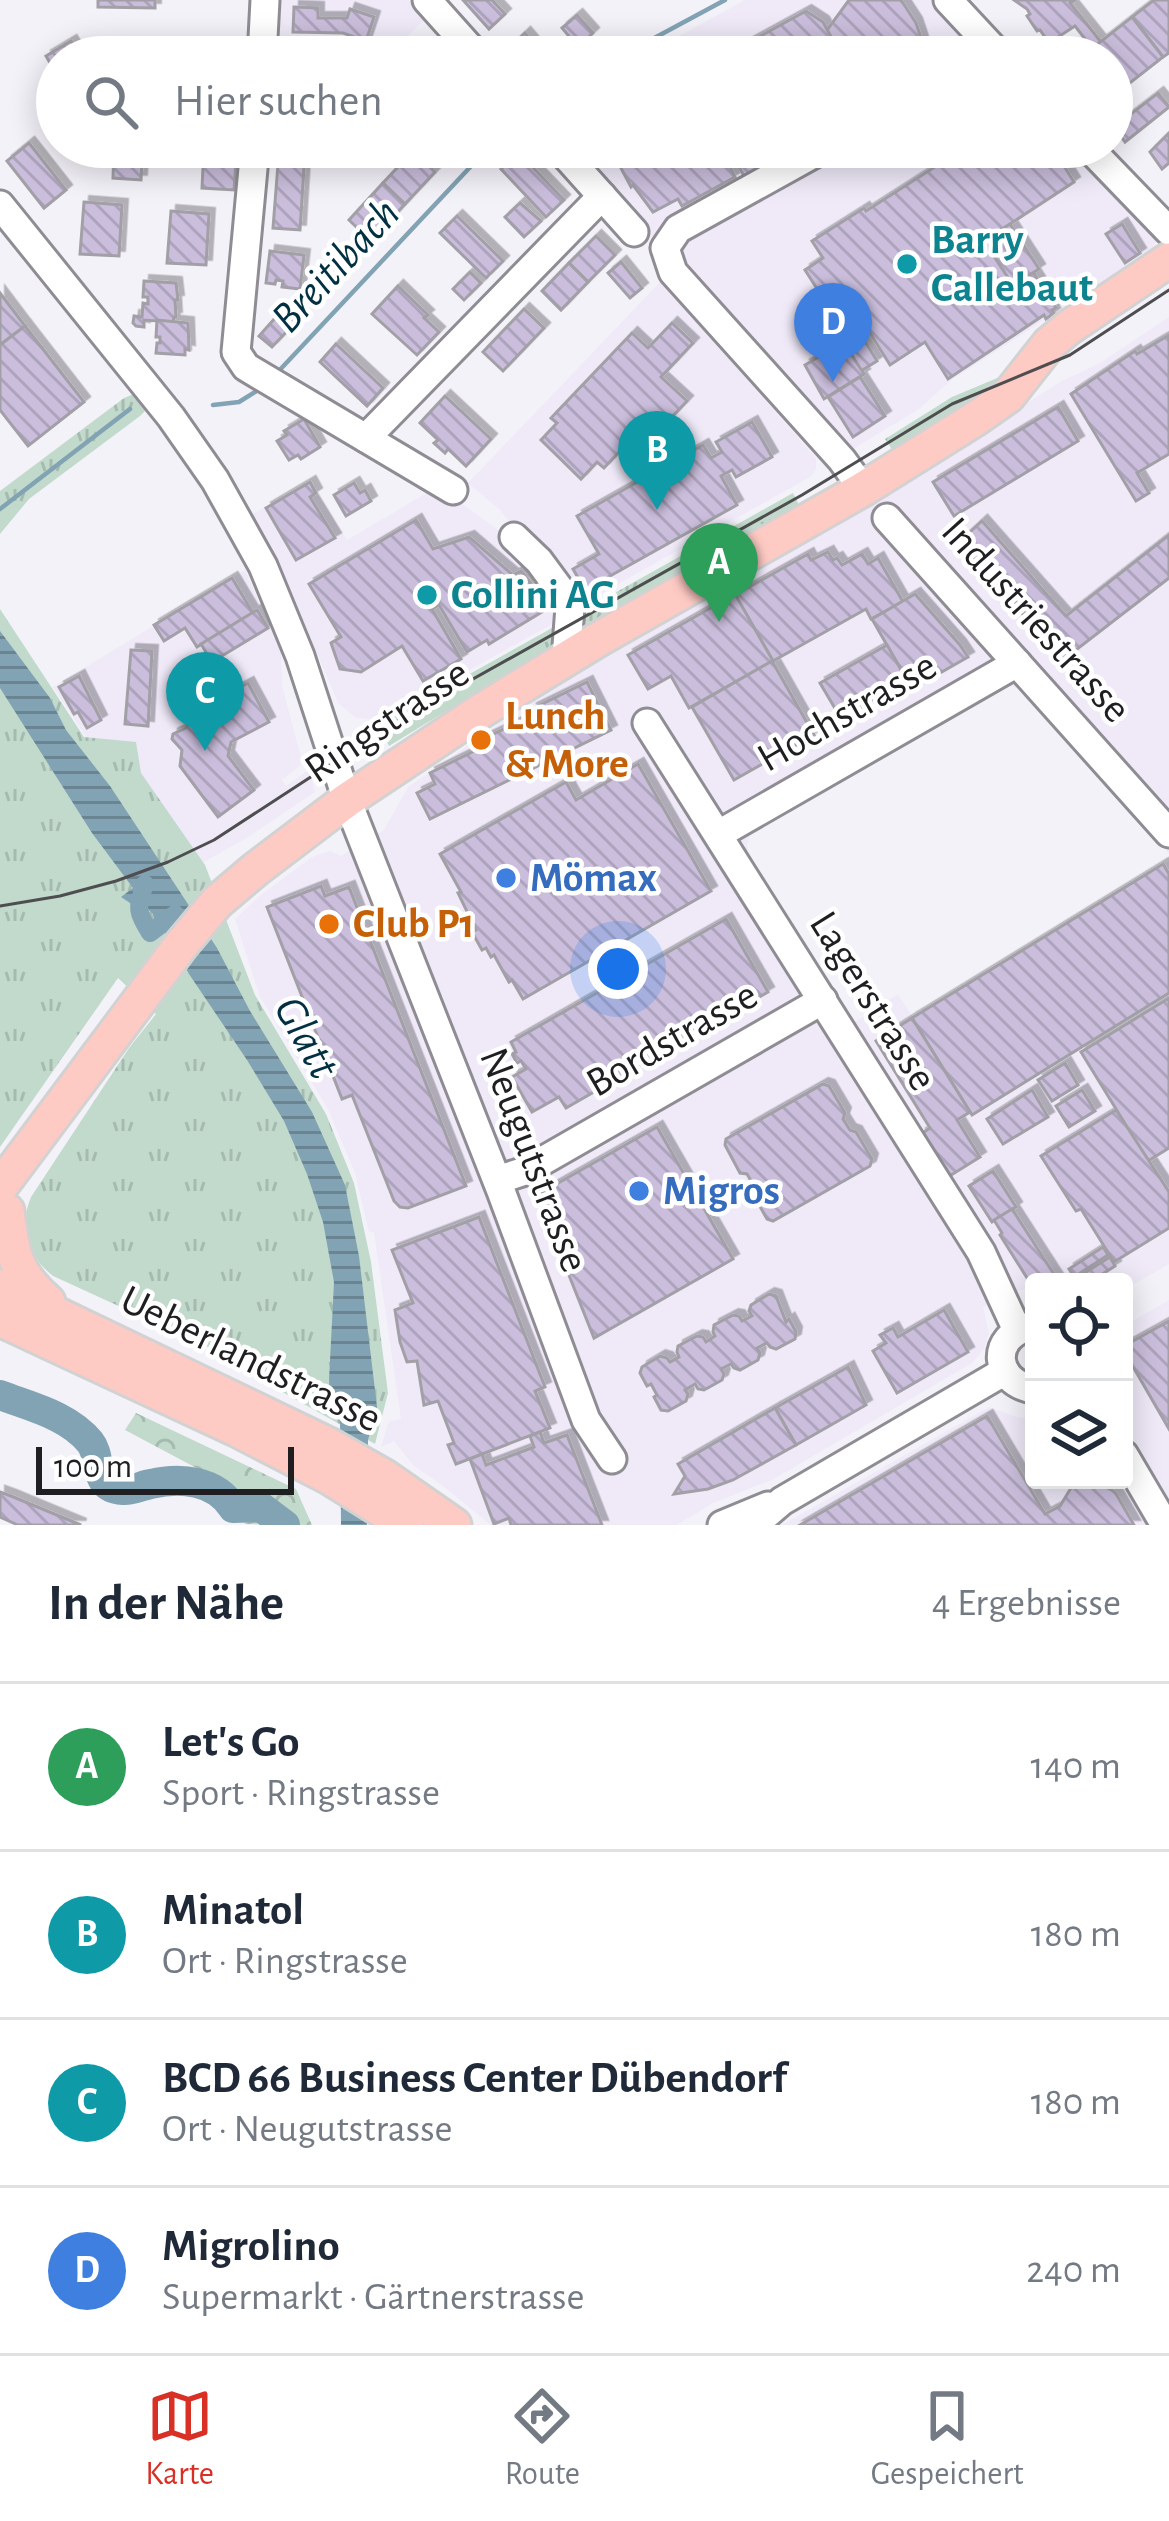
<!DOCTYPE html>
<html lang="de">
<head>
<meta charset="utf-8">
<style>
  :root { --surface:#fff; --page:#f6f6f7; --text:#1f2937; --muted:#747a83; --line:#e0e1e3; --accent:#d93025 }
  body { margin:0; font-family:"Alegreya Sans",sans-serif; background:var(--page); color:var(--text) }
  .controls { position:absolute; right:36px; bottom:36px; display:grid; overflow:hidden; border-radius:12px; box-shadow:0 6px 30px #0003 }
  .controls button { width:108px; height:108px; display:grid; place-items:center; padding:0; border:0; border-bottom:3px solid var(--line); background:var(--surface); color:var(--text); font:60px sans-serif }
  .scale { position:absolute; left:36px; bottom:30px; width:258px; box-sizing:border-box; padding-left:12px; border:6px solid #1f1e20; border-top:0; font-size:33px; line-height:42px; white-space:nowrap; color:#1f1e20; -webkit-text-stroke:9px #fff; paint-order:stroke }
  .you { position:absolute; left:618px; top:969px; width:42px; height:42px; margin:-30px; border:9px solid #fff; border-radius:50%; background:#1a73e8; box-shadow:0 0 0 18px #1a73e833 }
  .badge { display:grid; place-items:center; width:78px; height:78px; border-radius:50%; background:var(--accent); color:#fff; font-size:39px; font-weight:700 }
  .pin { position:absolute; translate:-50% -99px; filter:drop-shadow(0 3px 6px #0008) }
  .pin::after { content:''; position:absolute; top:63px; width:42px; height:36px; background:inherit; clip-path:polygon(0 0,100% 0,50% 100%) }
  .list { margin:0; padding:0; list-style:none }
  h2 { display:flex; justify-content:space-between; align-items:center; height:156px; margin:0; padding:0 48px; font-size:51px }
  h2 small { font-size:39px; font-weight:400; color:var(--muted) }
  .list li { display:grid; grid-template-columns:78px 1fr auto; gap:36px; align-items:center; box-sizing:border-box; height:168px; padding:0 48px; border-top:3px solid var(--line) }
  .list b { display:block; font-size:45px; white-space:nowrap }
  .list p { margin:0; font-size:39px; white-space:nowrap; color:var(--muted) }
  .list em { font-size:39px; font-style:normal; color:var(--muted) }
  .icon { flex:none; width:66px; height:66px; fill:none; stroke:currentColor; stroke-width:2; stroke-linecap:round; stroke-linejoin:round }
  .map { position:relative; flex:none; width:1169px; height:1525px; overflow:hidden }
  .search { position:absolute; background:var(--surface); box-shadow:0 6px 30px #0003; left:36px; right:36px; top:36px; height:132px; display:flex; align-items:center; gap:30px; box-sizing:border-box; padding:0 42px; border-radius:66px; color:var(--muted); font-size:45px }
  .sheet { height:828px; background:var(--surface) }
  nav { display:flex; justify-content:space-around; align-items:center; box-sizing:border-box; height:168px; border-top:3px solid var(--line); background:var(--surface); font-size:33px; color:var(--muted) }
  nav a { display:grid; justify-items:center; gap:6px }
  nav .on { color:var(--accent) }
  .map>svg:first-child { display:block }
  .built { fill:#efe9f8 }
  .grass { fill:url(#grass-tufts) }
  .forest { fill:url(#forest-crowns) }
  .water { fill:url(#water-rules) }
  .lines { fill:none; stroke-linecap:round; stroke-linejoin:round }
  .stream { stroke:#82a3b3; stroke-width:4.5 }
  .canal { stroke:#82a3b3; stroke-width:18 }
  .river { stroke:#82a3b3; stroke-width:30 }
  .building { fill:url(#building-back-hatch); stroke:#a2a0a6; stroke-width:3; filter:url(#shadow) }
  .minor-casing { stroke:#8f8d93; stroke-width:33 }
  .major-casing { stroke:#d2d2d2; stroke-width:39 }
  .minor { stroke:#fff; stroke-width:27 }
  .major { stroke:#fecac4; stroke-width:33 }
  .tram { stroke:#4e4d50; stroke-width:3 }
  .culture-dot { fill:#0f9aa8; stroke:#fff; stroke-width:4.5 }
  .food-dot { fill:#e8710a; stroke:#fff; stroke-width:4.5 }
  .shop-dot { fill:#3f7fe0; stroke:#fff; stroke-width:4.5 }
  .labels { text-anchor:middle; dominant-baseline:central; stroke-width:9; stroke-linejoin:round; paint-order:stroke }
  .culture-label { font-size:42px; font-weight:bold; fill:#0d838f; stroke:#fff; text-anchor:start }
  .street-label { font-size:42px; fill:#1f1e20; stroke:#fff }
  .food-label { font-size:42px; font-weight:bold; fill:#c56008; stroke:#fff; text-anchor:start }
  .shop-label { font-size:42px; font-weight:bold; fill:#366cbe; stroke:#fff; text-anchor:start }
  .water-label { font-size:45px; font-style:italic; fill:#003042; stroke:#fff }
</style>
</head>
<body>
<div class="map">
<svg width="1169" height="1525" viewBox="0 0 1169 1525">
  <defs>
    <pattern id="grass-tufts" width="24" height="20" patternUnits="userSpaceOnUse" patternTransform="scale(3)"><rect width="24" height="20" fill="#c1dacc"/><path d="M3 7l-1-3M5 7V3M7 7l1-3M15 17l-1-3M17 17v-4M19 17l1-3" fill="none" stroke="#a5bbaf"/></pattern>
    <pattern id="forest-crowns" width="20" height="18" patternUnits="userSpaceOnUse" patternTransform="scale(3)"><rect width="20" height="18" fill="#c1dacc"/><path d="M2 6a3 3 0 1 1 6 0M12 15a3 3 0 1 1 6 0" fill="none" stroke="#a5bbaf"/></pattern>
    <pattern id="water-rules" width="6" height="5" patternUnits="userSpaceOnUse" patternTransform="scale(3)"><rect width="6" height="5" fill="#82a3b3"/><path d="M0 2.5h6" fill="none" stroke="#6a8491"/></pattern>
    <pattern id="building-back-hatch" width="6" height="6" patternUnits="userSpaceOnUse" patternTransform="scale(3)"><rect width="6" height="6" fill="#cabedc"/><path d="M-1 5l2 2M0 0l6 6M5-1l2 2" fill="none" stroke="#ada3bc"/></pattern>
    <filter id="shadow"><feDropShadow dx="5.5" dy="-5.5" stdDeviation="0" flood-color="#0004"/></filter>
  </defs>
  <rect width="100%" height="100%" fill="#f4f2f9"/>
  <g class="built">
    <path d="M280,0H408L425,19L386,57L275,54Z"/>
    <path d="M745,0H935L986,54L981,57H641Z"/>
    <path d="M568,147H816L649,238Z"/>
    <path d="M842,147H1074L1154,233L1156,242L1152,250L950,381L919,409L853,449H841L677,266L681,236L687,232Z"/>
    <path d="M660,282L816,458V470L810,477L577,607L500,510L468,483Z"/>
    <path d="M1169,317V854L1025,692L1012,686L1000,688L758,827L750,835L747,846L750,856L855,1022L898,994L913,1018L1169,861V1264L1124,1290V1282H1034V1303L1024,1289L983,1307L989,1333L984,1349L972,1363L772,1480L713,1503L677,1525H491L443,1486L413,1465L394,1441L381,1447L389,1421L401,1419L374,1232H369L355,1173L328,1109L260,997L235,919L262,894L312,857L330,851L341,856L384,830L408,787L561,681L617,645L848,514L1062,381L1100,363Z"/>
    <path d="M310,481L347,540L435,488L456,499L498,530L533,564L560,601L559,620L381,720L356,718L338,703L285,577L251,515Z"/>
    <path d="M245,570L281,651L282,686L301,757L300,766L282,780L286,786L310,769L315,792L248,837L190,870L134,809L53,687Z"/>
    <path d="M1169,1300V1505L1124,1428V1326Z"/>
    <path d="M989,1407L1017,1417L1034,1419V1480H1124L1151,1525H782Z"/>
  </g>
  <g class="grass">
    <path d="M1014,371L897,457L885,439L952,397Z"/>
    <path d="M134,394L145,411L140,416L29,499L0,534V491L124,398Z"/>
    <path d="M793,493L803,513L580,638L579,613Z"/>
    <path d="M0,609L84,737L136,742L141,773L205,865L255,995L326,1114L354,1183L371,1262L388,1393L375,1444L261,1380L263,1373L252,1367L53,1276C26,1254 18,1229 31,1197L129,1048L156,1014L118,978L0,1147Z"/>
    <path d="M561,623L547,656L466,699L389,746L378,725Z"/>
  </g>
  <path class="forest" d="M136,1413L296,1489L312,1525L245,1524L234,1488L125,1430Z"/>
  <path class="water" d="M0,631L50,698L66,730L110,786L217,948L250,1011L312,1112L345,1185L359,1256L377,1407L368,1440L367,1525H341L340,1423L330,1399L329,1380L334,1282L323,1222L307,1174L284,1121L247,1060L189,974L168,936L155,923L153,914L142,904L133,905L121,897L133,888L92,833L0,688Z"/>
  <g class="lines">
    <g class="stream">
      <path d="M619,57L725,0"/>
      <path d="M275,375L489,147"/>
      <path d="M213,405L239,402L263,387"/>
      <path d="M0,509L130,409"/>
    </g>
    <path class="canal" d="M145,884C136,909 137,911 150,933L175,914"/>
    <path class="river" d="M0,1395C31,1407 68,1415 90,1442C103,1458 91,1488 123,1490C132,1491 143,1485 151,1484C180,1477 216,1480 233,1508L261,1507L285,1525"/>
  </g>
  <g class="building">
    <path d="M98,0H155V8L98,7Z"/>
    <path d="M463,0H492L505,14L489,29Z"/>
    <path d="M849,0H901L916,23L925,50L906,57H842L827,30Z"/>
    <path d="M1014,0H1075L1070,3L1101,42L1092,48L1075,26L1049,43L1040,30L1037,31L1027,16L1030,14L1027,9Z"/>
    <path d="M1154,0H1169V53L1163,57L1132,17Z"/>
    <path d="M294,7L318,8V18H347L350,9L374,17L366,41L343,33L293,32Z"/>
    <path d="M806,11L823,22L842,57H735V50Z"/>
    <path d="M577,15L593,33L578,47L562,28Z"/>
    <path d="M1132,17L1163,57L1112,97V57H1081Z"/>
    <path d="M525,33L536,46L533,48L541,57H515L508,49Z"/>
    <path d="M71,41L81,57H57V75L46,56Z"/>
    <path d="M204,44L235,46L234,57H203Z"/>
    <path d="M1158,93L1169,107L1125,142L1114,127Z"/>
    <path d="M1169,133V163L1162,169L1150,152Z"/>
    <path d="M29,143L66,190L44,208L7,161Z"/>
    <path d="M114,147H143L141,180L113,178Z"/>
    <path d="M204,147H237L234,190L202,188Z"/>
    <path d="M610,147H713L723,166L728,163L735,177L682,206L678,199L653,212L633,185L631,187L614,155L608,159L603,151Z"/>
    <path d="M728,147H746L758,169L744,176Z"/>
    <path d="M966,147H1052L1074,182L984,241L1013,285L1033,272L1056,308L1052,310L1054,313L1046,319L1044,315L948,379L925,342L890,365L857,312L839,323L805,270L823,258L812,241L864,208L866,211Z"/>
    <path d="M413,151L435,172L405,204L383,183Z"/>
    <path d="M519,153L564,200L546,217L501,169Z"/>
    <path d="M278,164L304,167L300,230L273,228Z"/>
    <path d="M383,183L405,204L371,241L349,220Z"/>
    <path d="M84,202L122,205L119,256L80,254Z"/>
    <path d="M520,203L541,221L524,237L505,217Z"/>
    <path d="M171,211L209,214L206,265L167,263Z"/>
    <path d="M457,216L503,261L486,278L440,233Z"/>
    <path d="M1010,224L1039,269L1013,285L984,241Z"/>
    <path d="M1122,224L1140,253L1125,263L1106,234Z"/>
    <path d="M596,236L615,255L588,282L569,263Z"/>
    <path d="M270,251L304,255L300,289L282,287L283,281L276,280L275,284L266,283Z"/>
    <path d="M621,262L642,288L630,298L608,273Z"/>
    <path d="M569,263L588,282L561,310L542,291Z"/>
    <path d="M470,272L481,283L464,300L453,289Z"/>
    <path d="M144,281L176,283L178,300H175L176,317H174L173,322L144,320V327L136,326L133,323L134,316L142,317L143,303L148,304V297H143Z"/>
    <path d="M398,286L428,315L424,318L439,332L417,355L372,314Z"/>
    <path d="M0,293L25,326L0,345Z"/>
    <path d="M524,309L544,328L503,371L483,352Z"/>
    <path d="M277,316L290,328L272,347L259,336Z"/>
    <path d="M157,320L188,323L189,350L185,349V355L156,353L157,343H160V337H156Z"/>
    <path d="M672,323L693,343L661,377L687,401L646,444L636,434L604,468L597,462L581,479L541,440L557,423L551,418L632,333L648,348Z"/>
    <path d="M25,326L84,402L28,446L0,410V345Z"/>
    <path d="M1169,335V454L1137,473L1149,493L1136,501L1071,394L1135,351L1137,354Z"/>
    <path d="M863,338L877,361L861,371L847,348Z"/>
    <path d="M336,344L383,388L367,406L320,362Z"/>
    <path d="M847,348L864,374L824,399L805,365L827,352L831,358Z"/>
    <path d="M860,377L885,416L853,437L828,397Z"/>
    <path d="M445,396L491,439L466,466L448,449L445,453L434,443L438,440L420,423Z"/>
    <path d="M1058,407L1078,441L954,516L933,482Z"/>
    <path d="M304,419L320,447L301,459L298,455L289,460L277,441L287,435L284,431Z"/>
    <path d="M752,422L772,457L736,477L732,470L721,476L737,505L585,590L573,569L599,554L577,516L703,445L711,458L722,452L716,442Z"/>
    <path d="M310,482L316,493L310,497L335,538L296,560L266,508Z"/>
    <path d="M354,483L360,493L365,490L371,501L346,516L334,495Z"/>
    <path d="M416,520L433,549L469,537L513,575L521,571L550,607L489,644L487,640L467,652L439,605L432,609L461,659L423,681L402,646L361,672L340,669L331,643L341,637L309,584Z"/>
    <path d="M982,521L1066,616L1169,535V578L1063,660L959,542Z"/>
    <path d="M828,552L833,560L837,558L842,565L862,554L868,564L878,558L903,602L871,619L866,609L773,661L735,595L808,554L811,560Z"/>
    <path d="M232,578L253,613L197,647L185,628L164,641L154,625Z"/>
    <path d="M735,594L773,661L689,708L671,676L648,689L628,655Z"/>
    <path d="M915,594L960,645L968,657L912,689L872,619Z"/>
    <path d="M257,610L268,628L212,662L201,644Z"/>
    <path d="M887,645L909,684L843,722L820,683Z"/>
    <path d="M131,650L152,651L148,726L125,724Z"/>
    <path d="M772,661L814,735L734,780L692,707Z"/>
    <path d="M79,676L101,720L87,728L78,712L74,714L59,687Z"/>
    <path d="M587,682L611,730L430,819L417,793L435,784L430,773L484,746L481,740L535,714L532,709Z"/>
    <path d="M248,683L269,722L231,742L228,756L254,790L218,817L180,766L182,750L172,739L173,734L186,728L192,713Z"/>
    <path d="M638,764L711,891L523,999L512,980L509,982L494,955L491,957L486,948L482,950L472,932L476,930L458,893L461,892L440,854L566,782L576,800Z"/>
    <path d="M1163,864L1169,874V993L972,1115L912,1018Z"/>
    <path d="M321,886L325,896L349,887L466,1186L408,1208L400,1207L394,1201L352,1095L342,1099L267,907Z"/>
    <path d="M726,919L768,992L566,1108L559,1097L532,1112L512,1077L526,1069L521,1061L517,1063L512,1054L516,1052L511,1042Z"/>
    <path d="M1169,998V1148L1148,1161L1081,1052Z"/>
    <path d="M912,1018L970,1112L957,1120L980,1157L948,1177L921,1134L930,1128L876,1041Z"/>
    <path d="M1065,1063L1078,1085L1052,1101L1038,1080Z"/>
    <path d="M823,1084L829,1086L845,1113L843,1119L850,1130L856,1132L872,1159L870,1166L773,1221L767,1219L752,1192L754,1186L747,1174L740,1173L725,1145L726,1139Z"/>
    <path d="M1032,1090L1048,1117L1003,1144L987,1119Z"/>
    <path d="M1082,1090L1095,1111L1069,1127L1056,1106Z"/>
    <path d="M1116,1110L1169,1192V1228L1114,1262L1081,1209L1076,1211L1041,1156Z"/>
    <path d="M657,1127L733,1259L594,1338L537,1195Z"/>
    <path d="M993,1171L1016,1207L992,1222L969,1186Z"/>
    <path d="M1012,1209L1059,1282H1034V1289L1000,1235L1002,1233L994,1220Z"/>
    <path d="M479,1217L545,1387L535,1391L550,1428L456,1464L448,1445L454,1443L438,1401L424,1405L417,1361L407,1362L400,1342L395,1310L413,1303L392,1250Z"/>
    <path d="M1103,1247L1108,1255L1074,1277L1069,1269Z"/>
    <path d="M1110,1257L1115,1266L1090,1282H1077L1075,1279Z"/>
    <path d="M769,1294L776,1296L786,1322L789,1319L796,1332L795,1339L776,1349L770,1347L767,1343L757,1348L760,1353L758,1360L740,1370L734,1368L731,1364L721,1369L724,1374L722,1380L704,1390L698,1389L695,1384L685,1390L688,1394L686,1401L668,1411L661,1410L654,1397L657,1395L651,1384L647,1386L640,1373L642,1367L660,1356L667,1358L670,1362L679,1357L677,1352L678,1346L697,1336L703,1337L706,1342L715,1336L713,1332L714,1325L733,1315L739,1316L742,1321L752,1316L749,1311L751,1305Z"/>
    <path d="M944,1310L968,1352L897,1393L873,1351L886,1343L880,1335L893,1328L898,1337Z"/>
    <path d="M1169,1321V1429L1124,1351V1346Z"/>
    <path d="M848,1367L866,1405L796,1445L775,1408Z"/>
    <path d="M775,1408L796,1445L733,1480L708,1489L674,1494L685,1476L678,1464Z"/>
    <path d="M987,1416L1045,1514L1060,1506L1071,1488L1087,1482H1096L1115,1492L1134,1525H800Z"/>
    <path d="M540,1432L544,1443L567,1435L602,1525H511L509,1518L494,1524L470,1459L482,1454L486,1465L534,1447L530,1436Z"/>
    <path d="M0,1492L11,1496L81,1525H18L0,1517Z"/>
  </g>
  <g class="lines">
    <defs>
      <g id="minor">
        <path d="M427,0L478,57"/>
        <path d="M948,0L1001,57"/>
        <path d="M262,57L265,0"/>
        <path d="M255,147L236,352L246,367L453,490"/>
        <path d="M558,147L634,232"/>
        <path d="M826,147L678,229L665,248L673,272L842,460L863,489"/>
        <path d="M1088,147L1169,231"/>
        <path d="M0,205L171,417L215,480L263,566L300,656L347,800L501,1191L586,1420L612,1459"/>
        <path d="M366,438L602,196"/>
        <path d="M887,518L1169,833"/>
        <path d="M514,537L539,561L567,599L570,607L566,659"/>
        <path d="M647,723L981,1252L1017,1330"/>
        <path d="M719,834L1017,663"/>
        <path d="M497,1180L525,1171L823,1000"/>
        <path d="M1031,1326C989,1336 993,1383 1034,1389"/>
        <path d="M1124,1455L1165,1525"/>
        <path d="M722,1525L768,1506"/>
        <path d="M754,1525L782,1501L1005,1371"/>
      </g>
      <g id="major">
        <path d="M0,1187L181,945L217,902L256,869L347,800L484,709L597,640L863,489L975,419L1008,396L1049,344L1068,328L1169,260"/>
        <path d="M7,1211C12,1254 15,1273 48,1302"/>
        <path d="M0,1287L327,1444L385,1477L454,1525"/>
        <path d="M0,1319L236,1429L329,1477L406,1525"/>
      </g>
    </defs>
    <use href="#minor" class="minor-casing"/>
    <use href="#major" class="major-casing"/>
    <use href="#minor" class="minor"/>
    <use href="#major" class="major"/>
    <path class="tram" d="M0,906L60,896L116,881L168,862L214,840L389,726L802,495L952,404L1070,355L1169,290"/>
  </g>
  <g class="culture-dot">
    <circle cx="907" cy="264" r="12"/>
    <circle cx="427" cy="595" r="12"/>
  </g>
  <g class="food-dot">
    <circle cx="481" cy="740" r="12"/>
    <circle cx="329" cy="924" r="12"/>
  </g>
  <g class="shop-dot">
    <circle cx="506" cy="878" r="12"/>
    <circle cx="639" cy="1191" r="12"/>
  </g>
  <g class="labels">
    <g class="culture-label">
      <text x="931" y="240">Barry<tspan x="931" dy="48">Callebaut</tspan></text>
      <text x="451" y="595">Collini AG</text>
    </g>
    <g class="street-label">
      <text transform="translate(1036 620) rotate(48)">Industriestrasse</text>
      <text transform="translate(847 712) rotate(-30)">Hochstrasse</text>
      <text transform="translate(387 721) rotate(-34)">Ringstrasse</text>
      <text transform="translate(873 1001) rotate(58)">Lagerstrasse</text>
      <text transform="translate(672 1039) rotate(-30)">Bordstrasse</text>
      <text transform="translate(534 1160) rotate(69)">Neugutstrasse</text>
      <text transform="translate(251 1359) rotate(26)">Ueberlandstrasse</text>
    </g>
    <g class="food-label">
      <text x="505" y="716">Lunch<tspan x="505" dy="48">&amp; More</tspan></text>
      <text x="353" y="924">Club P1</text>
    </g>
    <g class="shop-label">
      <text x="530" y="878">Mömax</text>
      <text x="663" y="1191">Migros</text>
    </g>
    <g class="water-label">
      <text transform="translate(336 266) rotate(-47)">Breitibach</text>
      <text transform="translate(306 1038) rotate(61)">Glatt</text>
    </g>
  </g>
</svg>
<div class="controls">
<button><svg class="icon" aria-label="locate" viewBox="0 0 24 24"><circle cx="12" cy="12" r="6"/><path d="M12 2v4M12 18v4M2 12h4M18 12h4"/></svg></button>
<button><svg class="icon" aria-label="layers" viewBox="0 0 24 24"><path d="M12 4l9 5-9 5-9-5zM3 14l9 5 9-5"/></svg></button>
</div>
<div class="scale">100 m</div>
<div class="you"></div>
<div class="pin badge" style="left:719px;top:622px;background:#2e9e5b">A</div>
<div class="pin badge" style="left:657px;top:510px;background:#0f9aa8">B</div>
<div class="pin badge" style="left:205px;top:751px;background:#0f9aa8">C</div>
<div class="pin badge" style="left:833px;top:382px;background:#3f7fe0">D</div>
<div class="search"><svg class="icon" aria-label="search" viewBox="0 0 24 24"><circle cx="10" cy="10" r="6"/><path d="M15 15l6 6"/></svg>Hier suchen</div>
</div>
<section class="sheet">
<h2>In der Nähe<small>4 Ergebnisse</small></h2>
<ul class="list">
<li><span class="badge" style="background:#2e9e5b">A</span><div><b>Let's Go</b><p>Sport · Ringstrasse</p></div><em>140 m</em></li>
<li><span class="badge" style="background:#0f9aa8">B</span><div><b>Minatol</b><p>Ort · Ringstrasse</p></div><em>180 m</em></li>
<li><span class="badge" style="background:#0f9aa8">C</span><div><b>BCD 66 Business Center Dübendorf</b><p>Ort · Neugutstrasse</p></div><em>180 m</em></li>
<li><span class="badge" style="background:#3f7fe0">D</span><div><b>Migrolino</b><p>Supermarkt · Gärtnerstrasse</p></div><em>240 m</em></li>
</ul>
</section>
<nav>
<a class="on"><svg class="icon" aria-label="map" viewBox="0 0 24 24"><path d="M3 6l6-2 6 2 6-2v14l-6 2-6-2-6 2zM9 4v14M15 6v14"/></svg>Karte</a>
<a><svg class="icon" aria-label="directions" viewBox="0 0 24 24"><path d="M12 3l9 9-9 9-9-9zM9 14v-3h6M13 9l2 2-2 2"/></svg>Route</a>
<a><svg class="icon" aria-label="saved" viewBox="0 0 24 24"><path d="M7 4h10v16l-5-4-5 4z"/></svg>Gespeichert</a>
</nav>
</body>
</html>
